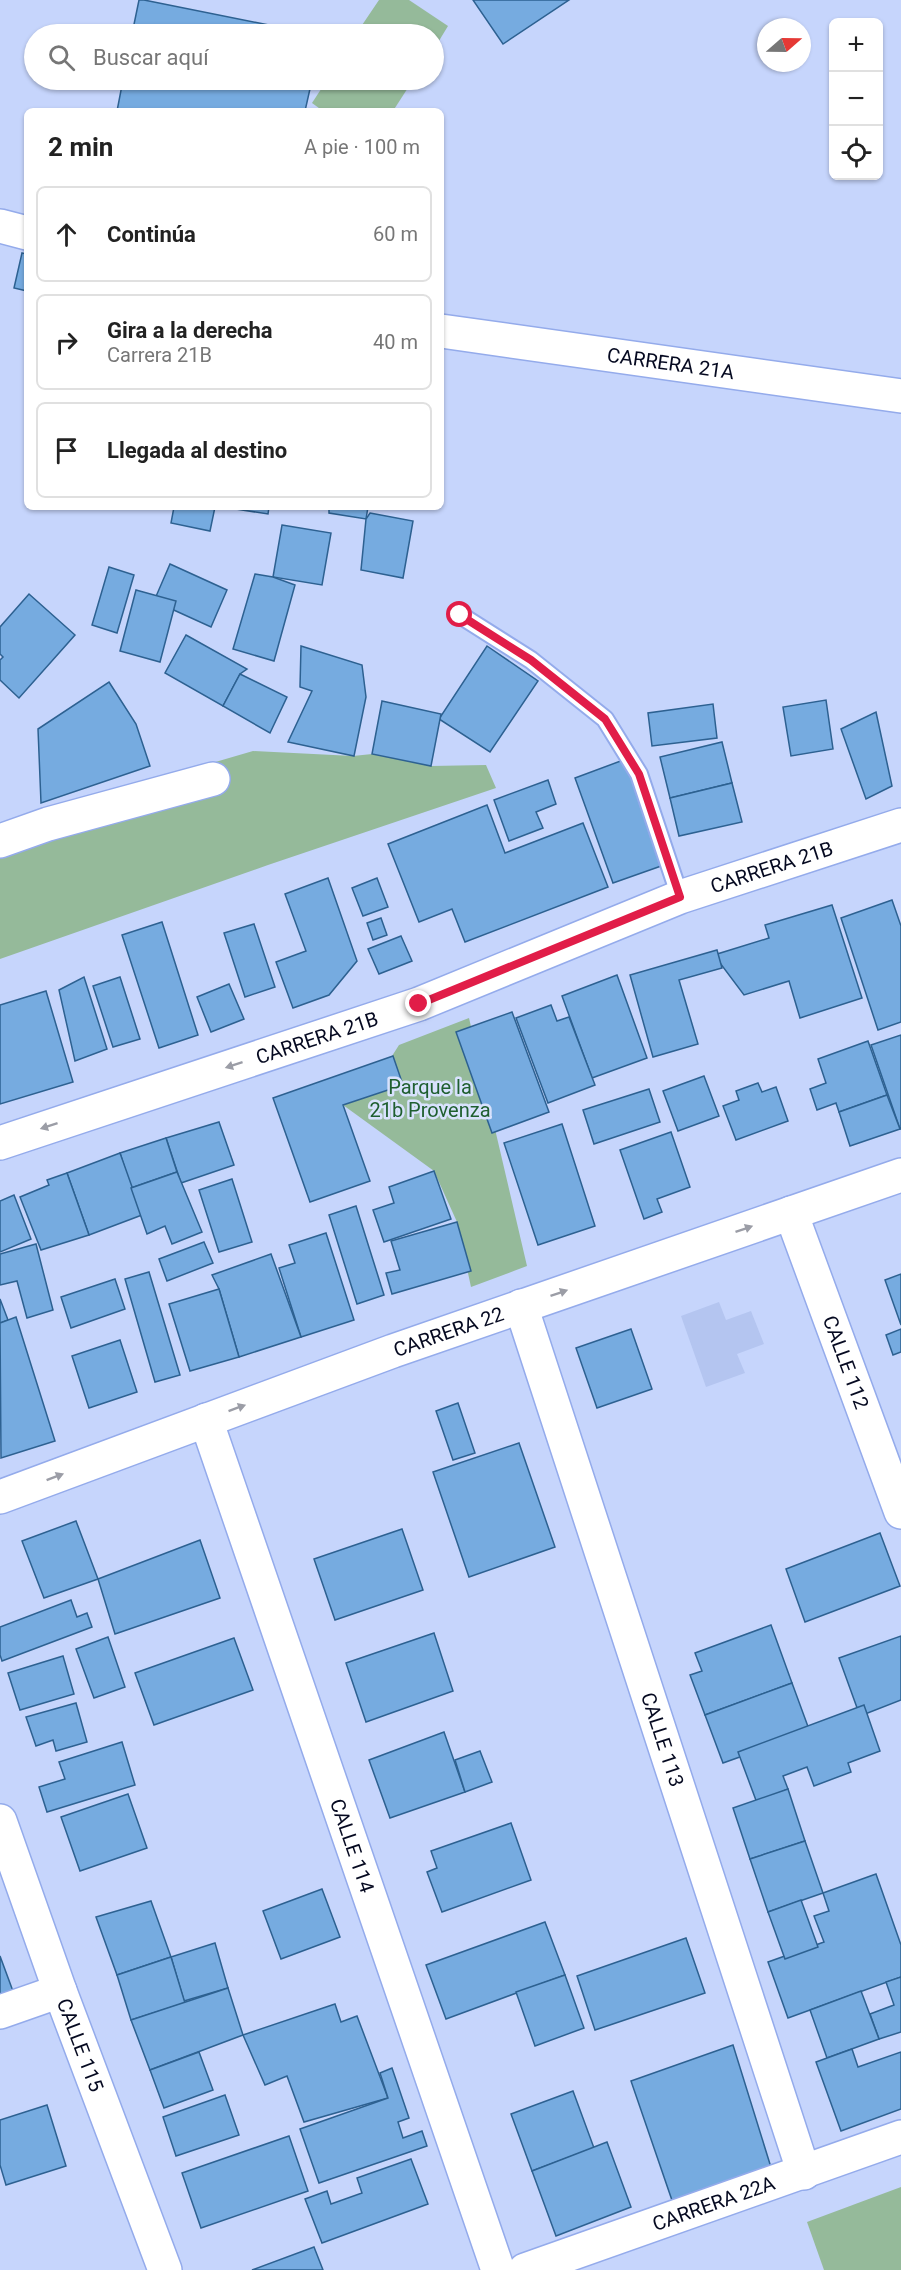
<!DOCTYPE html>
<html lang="es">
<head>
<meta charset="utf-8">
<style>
  :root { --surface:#fff; --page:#f2f2f2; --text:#222; --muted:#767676; --line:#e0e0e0 }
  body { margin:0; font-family:Roboto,sans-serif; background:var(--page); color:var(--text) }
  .controls { position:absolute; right:18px; top:18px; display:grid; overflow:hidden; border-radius:9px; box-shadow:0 2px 4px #0004 }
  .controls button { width:54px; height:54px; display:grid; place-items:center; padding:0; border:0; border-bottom:2px solid var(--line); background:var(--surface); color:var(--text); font:30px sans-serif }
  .compass { position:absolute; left:757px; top:18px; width:54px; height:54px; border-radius:50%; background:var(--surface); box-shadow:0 2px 4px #0004; rotate:70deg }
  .stop { position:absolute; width:18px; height:18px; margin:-14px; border:4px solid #e11d48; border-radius:50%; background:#fff }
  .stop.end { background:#e11d48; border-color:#fff; box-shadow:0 2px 6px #0008 }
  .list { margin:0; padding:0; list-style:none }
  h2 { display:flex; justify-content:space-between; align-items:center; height:78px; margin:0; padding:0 24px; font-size:26px }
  h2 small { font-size:20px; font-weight:400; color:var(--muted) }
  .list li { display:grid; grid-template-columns:39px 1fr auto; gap:18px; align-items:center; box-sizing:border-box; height:96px; margin:0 12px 12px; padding:0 12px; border:2px solid var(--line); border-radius:9px }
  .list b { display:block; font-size:22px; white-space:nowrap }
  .list p { margin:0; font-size:20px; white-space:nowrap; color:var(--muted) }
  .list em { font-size:20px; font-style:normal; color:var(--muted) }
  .icon { flex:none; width:33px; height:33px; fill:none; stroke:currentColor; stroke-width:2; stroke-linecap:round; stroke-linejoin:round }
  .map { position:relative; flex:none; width:901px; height:2270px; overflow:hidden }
  .search { position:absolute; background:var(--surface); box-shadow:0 2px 4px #0004; left:24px; top:24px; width:420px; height:66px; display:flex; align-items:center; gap:15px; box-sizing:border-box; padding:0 21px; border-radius:33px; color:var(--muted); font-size:22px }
  .panel { position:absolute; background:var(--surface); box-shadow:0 2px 4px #0004; left:24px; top:108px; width:420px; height:402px; border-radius:9px }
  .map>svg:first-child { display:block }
  .built { fill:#b4c5f0 }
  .green { fill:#95ba9a }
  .building { fill:#76abe0; stroke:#2d6191; stroke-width:1.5 }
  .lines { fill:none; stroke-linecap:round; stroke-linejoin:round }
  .lane-casing { stroke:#94abeb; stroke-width:20 }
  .street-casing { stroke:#94abeb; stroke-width:36 }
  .lane { stroke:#fff; stroke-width:16 }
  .street { stroke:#fff; stroke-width:33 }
  .oneway { fill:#9b9da6 }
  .route { stroke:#e11d48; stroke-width:8 }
  .labels { text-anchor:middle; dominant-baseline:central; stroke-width:5; stroke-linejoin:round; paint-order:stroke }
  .street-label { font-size:20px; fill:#050920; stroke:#d8e2fd }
  .park-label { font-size:20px; fill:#1f5f30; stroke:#d8e2fd }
</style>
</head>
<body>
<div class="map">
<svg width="901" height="2270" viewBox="0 0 901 2270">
  <rect width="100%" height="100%" fill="#c6d5fc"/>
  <path class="built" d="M719,1302L726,1320L751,1311L764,1344L737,1354L745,1373L706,1387L681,1316Z"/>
  <g class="green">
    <path d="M379,0H409L448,26L434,49V34H356Z"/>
    <path d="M327,80H413L393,111H323L312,103Z"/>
    <path d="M253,751L353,756L372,754L431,766L486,765L496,788L268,865L0,959V825Z"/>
    <path d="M469,1018L527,1266L471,1287L457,1222L434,1171L343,1105L392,1056L399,1045Z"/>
    <path d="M901,2187V2270H824L807,2222Z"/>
  </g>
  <g class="building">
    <path d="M139,0H144L314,34H132Z"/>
    <path d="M473,0H569L503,44Z"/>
    <path d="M123,80H312L305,111H117Z"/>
    <path d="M22,253L27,254V291L14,288Z"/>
    <path d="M174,507H215L210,531L171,523Z"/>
    <path d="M223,507H269L268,514Z"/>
    <path d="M329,507H368L366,519L329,513Z"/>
    <path d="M370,513L413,521L403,578L361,570L366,519Z"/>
    <path d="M282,525L331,533L322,585L273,577Z"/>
    <path d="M170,564L227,590L211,627L154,601Z"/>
    <path d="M109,567L134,575L117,633L92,625Z"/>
    <path d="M255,574L273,577L295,585L274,661L233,649Z"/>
    <path d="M136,590L176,601L160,662L120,651Z"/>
    <path d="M29,594L75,635L19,698L0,680V660L3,657L0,654V627Z"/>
    <path d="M186,635L247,669L240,674L223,706L165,673Z"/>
    <path d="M301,646L362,665L366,697L354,756L288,742L312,691L300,687Z"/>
    <path d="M487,646L538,681L490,752L439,719Z"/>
    <path d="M240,674L287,697L270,733L223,706Z"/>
    <path d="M109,682L136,724L150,766L41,803L38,729Z"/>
    <path d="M826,700L833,749L791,756L783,707Z"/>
    <path d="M382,701L441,714L431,766L372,754Z"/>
    <path d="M713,704L717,738L652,746L648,713Z"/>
    <path d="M876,712L892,786L866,799L841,729Z"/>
    <path d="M722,742L732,783L670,798L660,757Z"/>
    <path d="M626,759L664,865L613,883L575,778Z"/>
    <path d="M548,780L556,804L536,812L543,828L509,841L494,800Z"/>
    <path d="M732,783L742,822L679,836L670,798Z"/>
    <path d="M487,805L505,853L583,823L608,887L465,942L452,909L419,922L388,844Z"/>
    <path d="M328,878L357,961L329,995L293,1008L276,962L306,951L285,894Z"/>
    <path d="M377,878L388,907L363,916L352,888Z"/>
    <path d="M892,900L901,926V1022L878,1030L841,918Z"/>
    <path d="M832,905L862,998L800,1018L789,981L744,995L714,955L769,938L765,925Z"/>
    <path d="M381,918L387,935L373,940L367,923Z"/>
    <path d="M162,922L198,1035L159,1048L122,935Z"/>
    <path d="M254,924L275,987L245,997L224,933Z"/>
    <path d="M401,936L412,961L379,974L368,949Z"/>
    <path d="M717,950L722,968L679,980L698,1044L653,1057L630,975Z"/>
    <path d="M617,975L647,1058L592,1078L562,996Z"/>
    <path d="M84,977L107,1049L75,1061L59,990Z"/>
    <path d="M120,977L140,1039L113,1047L93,986Z"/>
    <path d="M229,984L244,1019L211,1032L197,997Z"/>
    <path d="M46,991L73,1082L0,1104V1005Z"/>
    <path d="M551,1005L557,1021L569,1017L595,1085L548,1103L516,1018Z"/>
    <path d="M512,1012L549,1112L492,1133L456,1032Z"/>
    <path d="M901,1035V1129H900L871,1045Z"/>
    <path d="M868,1041L887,1095L839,1112L836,1103L817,1110L810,1089L826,1083L818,1059Z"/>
    <path d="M393,1056L403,1085L343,1105L370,1181L310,1202L273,1098Z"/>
    <path d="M704,1076L719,1116L678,1131L663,1091Z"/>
    <path d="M758,1083L762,1092L776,1087L788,1121L736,1140L723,1106L739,1100L736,1091Z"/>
    <path d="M649,1089L660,1122L594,1144L583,1110Z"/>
    <path d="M887,1095L900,1129L850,1146L839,1112Z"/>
    <path d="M219,1122L234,1165L181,1183L166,1138Z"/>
    <path d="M562,1124L595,1226L538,1245L504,1143Z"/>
    <path d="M671,1132L690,1187L657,1199L662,1212L644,1219L620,1150Z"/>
    <path d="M166,1138L177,1172L131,1188L120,1153Z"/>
    <path d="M120,1153L142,1215L89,1235L67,1173Z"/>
    <path d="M434,1171L451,1219L384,1242L373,1210L394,1203L389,1187Z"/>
    <path d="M177,1172L202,1232L172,1244L165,1226L147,1234L131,1188Z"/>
    <path d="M67,1173L89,1235L41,1250L20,1197L49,1185L47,1180Z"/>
    <path d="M232,1179L252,1242L219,1252L199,1190Z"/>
    <path d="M14,1195L31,1239L0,1252V1201Z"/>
    <path d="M356,1206L384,1295L357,1304L329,1215Z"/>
    <path d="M457,1222L471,1271L392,1294L386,1273L400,1270L391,1241Z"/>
    <path d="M326,1233L354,1320L301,1337L279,1268L295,1263L289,1245Z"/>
    <path d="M204,1242L213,1263L167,1281L159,1259Z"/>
    <path d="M36,1244L53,1310L27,1318L17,1281L0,1285V1254Z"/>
    <path d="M271,1254L301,1337L239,1357L219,1289L212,1275Z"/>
    <path d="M149,1272L180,1375L155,1382L125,1279Z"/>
    <path d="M901,1274V1325L885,1280Z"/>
    <path d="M115,1279L125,1309L71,1328L61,1297Z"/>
    <path d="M219,1289L239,1357L190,1371L169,1304Z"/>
    <path d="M0,1299L8,1320L0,1323Z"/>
    <path d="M16,1317L55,1441L1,1458L0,1323Z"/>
    <path d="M631,1329L652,1389L597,1408L576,1348Z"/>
    <path d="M901,1329V1352L893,1355L886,1335Z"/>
    <path d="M120,1340L137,1392L89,1408L72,1356Z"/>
    <path d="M458,1403L475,1453L453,1460L436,1411Z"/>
    <path d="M519,1443L555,1547L469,1577L433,1472Z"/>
    <path d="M76,1521L98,1579L44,1598L22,1541Z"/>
    <path d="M402,1529L423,1590L335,1620L314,1559Z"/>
    <path d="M880,1533L900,1586L805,1622L786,1569Z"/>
    <path d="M200,1540L220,1598L115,1634L98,1579Z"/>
    <path d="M71,1600L77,1617L87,1613L92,1627L2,1661L0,1655V1627Z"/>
    <path d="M771,1625L792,1683L705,1715L690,1675L702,1671L695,1653Z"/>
    <path d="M434,1633L453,1691L366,1722L346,1663Z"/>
    <path d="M901,1636V1700L860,1716L839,1658Z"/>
    <path d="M108,1637L125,1687L94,1698L76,1649Z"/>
    <path d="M234,1638L253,1690L154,1725L135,1673Z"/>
    <path d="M63,1656L74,1694L20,1710L8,1673Z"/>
    <path d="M792,1683L810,1732L723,1763L705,1715Z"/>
    <path d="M76,1703L87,1742L56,1751L53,1740L36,1746L26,1717Z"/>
    <path d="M864,1705L880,1751L848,1763L851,1772L814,1786L807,1767L783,1776L788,1789L757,1803L738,1752Z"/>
    <path d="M444,1732L465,1792L390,1818L369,1760Z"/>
    <path d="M122,1742L135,1785L47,1812L39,1787L65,1779L59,1762Z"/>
    <path d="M480,1751L492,1782L465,1792L455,1760Z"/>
    <path d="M788,1789L805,1841L750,1859L733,1808Z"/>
    <path d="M128,1794L147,1848L80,1871L61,1817Z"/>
    <path d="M511,1823L531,1880L442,1912L427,1872L437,1868L431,1851Z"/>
    <path d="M805,1841L823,1893L768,1912L750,1859Z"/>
    <path d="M876,1874L901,1945V1977L788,2018L768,1962L824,1942L814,1916L829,1911L823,1893Z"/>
    <path d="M322,1889L340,1937L281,1959L263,1911Z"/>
    <path d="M801,1900L818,1947L785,1959L768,1912Z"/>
    <path d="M151,1901L171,1957L117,1975L96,1917Z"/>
    <path d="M545,1922L565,1975L446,2019L426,1965Z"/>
    <path d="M686,1938L705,1993L595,2030L577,1976Z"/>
    <path d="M215,1943L228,1988L184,2001L171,1957Z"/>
    <path d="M0,1956L17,2002L0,2008Z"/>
    <path d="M171,1957L185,2003L131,2020L117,1975Z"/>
    <path d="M565,1975L584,2028L535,2046L516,1992Z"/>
    <path d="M901,1977V2032L879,2039L870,2014L894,2005L886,1982Z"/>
    <path d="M228,1988L243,2035L150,2070L131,2020Z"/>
    <path d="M861,1991L879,2039L827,2058L810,2010Z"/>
    <path d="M335,2004L341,2022L357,2016L388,2098L304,2122L287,2076L265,2085L243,2035Z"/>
    <path d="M733,2045L774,2177L675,2209L631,2081Z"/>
    <path d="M852,2049L858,2067L901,2052V2109L841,2131L816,2062Z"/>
    <path d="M199,2052L213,2090L164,2108L150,2070Z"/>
    <path d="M392,2068L409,2118L398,2122L403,2138L422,2131L427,2146L319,2183L300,2129L388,2098L380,2073Z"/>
    <path d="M573,2091L594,2148L532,2171L511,2114Z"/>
    <path d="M225,2095L239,2135L176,2156L163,2117Z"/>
    <path d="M47,2105L66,2166L6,2185L0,2165V2120Z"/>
    <path d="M289,2136L308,2191L201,2228L182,2173Z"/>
    <path d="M607,2142L631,2207L556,2236L532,2171Z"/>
    <path d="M411,2159L428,2204L322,2243L305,2199L327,2191L331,2204L362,2193L357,2178Z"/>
    <path d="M314,2247L323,2270H252Z"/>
  </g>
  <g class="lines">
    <defs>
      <path id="lane" d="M460,615L531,660L605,719L639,774L680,897"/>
      <g id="street">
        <path d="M0,226L27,233"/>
        <path id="s1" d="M441,331L901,396"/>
        <path d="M0,841L48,824L213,779"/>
        <path id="s2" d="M0,1143L419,1004L680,897L901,825"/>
        <path id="s3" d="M791,1213L901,1512"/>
        <path id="s4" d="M521,1306L804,2173"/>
        <path id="s5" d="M206,1420L498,2270"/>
        <path id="s6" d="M0,1497L393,1351L901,1175"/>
        <path id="s7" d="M0,1821L60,1991L165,2270"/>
        <path d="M0,2012L60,1991"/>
        <path id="s8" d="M525,2270L901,2137"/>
      </g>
    </defs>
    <use href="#lane" class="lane-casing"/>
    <use href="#street" class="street-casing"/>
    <use href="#lane" class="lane"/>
    <use href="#street" class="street"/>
  </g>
  <defs><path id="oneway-solid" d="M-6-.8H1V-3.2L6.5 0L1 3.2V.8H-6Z" transform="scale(1.5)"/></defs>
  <g class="oneway">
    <use href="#oneway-solid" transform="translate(234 1065) rotate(162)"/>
    <use href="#oneway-solid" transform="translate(49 1126) rotate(162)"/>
    <use href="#oneway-solid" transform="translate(744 1229) rotate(-19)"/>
    <use href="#oneway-solid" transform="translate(559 1293) rotate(-19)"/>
    <use href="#oneway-solid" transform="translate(237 1408) rotate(-20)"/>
    <use href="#oneway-solid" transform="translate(55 1477) rotate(-21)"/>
  </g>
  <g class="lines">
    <path class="route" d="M419,1004L680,897L639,774L605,719L531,660L460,615"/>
  </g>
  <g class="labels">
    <g class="street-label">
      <text stroke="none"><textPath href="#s1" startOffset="232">CARRERA 21A</textPath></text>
      <text stroke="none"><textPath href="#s2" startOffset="820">CARRERA 21B</textPath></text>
      <text stroke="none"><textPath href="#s2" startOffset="334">CARRERA 21B</textPath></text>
      <text stroke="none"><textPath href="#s6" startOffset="478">CARRERA 22</textPath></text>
      <text stroke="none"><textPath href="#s3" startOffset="159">CALLE 112</textPath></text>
      <text stroke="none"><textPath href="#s4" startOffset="456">CALLE 113</textPath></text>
      <text stroke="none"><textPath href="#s5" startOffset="450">CALLE 114</textPath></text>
      <text stroke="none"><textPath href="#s7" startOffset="238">CALLE 115</textPath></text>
      <text stroke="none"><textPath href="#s8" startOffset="200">CARRERA 22A</textPath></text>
    </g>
    <g class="park-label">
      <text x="430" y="1087">Parque la<tspan x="430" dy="23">21b Provenza</tspan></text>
    </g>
  </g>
</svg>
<div class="controls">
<button>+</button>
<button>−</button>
<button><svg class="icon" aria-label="locate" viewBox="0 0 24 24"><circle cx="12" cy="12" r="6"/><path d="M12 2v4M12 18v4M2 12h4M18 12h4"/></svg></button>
</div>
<svg class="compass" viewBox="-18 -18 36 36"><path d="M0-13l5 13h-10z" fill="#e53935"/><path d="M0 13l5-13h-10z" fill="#767676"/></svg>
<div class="stop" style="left:460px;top:615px"></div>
<div class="stop end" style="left:419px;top:1004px"></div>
<div class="search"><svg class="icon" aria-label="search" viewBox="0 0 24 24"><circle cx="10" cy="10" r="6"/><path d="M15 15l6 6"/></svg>Buscar aquí</div>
<section class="panel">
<h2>2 min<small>A pie · 100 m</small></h2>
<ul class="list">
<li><svg class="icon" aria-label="ahead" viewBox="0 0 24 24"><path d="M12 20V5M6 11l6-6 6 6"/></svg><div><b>Continúa</b></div><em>60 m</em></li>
<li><svg class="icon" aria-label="right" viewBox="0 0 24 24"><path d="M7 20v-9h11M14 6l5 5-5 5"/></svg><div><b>Gira a la derecha</b><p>Carrera 21B</p></div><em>40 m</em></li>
<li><svg class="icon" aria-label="arrive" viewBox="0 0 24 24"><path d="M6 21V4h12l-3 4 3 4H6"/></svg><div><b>Llegada al destino</b></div></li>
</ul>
</section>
</div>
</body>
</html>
